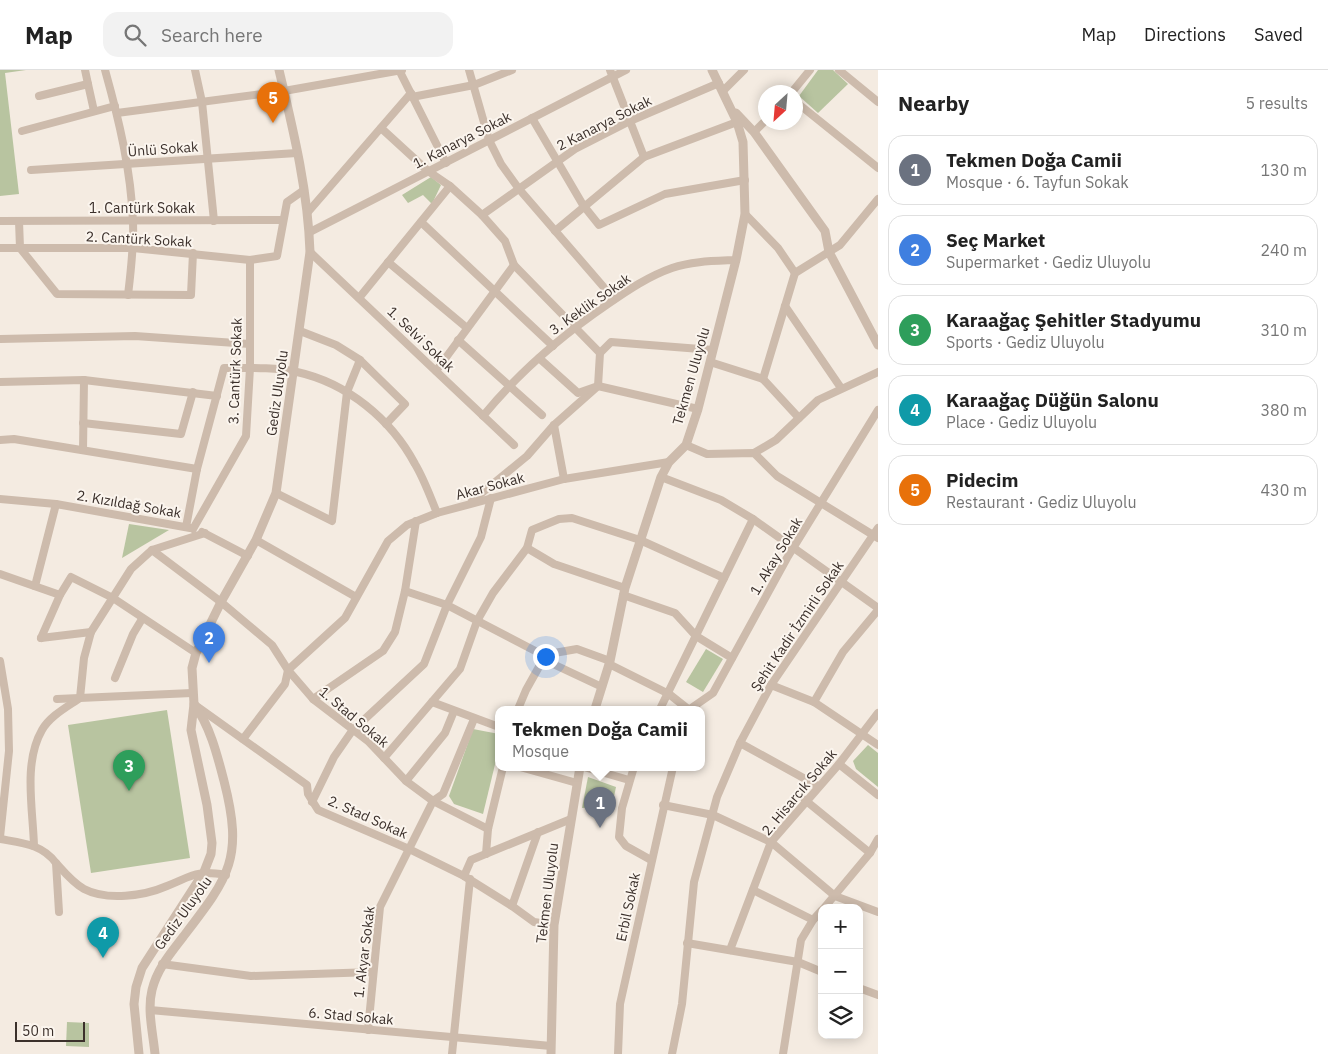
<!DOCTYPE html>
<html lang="en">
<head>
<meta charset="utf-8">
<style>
  :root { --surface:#fff; --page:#f2f2f2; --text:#222; --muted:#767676; --line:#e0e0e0; --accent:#b45309 }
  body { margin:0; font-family:"IBM Plex Sans",sans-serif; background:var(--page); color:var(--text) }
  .controls { position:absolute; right:15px; bottom:15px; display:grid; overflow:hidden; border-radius:10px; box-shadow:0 2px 12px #0003 }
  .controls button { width:45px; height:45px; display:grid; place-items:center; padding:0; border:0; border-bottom:1px solid var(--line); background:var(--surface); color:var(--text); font:25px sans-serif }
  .compass { position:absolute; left:758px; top:15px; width:45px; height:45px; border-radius:50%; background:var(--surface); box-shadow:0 2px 12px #0003; rotate:206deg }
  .scale { position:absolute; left:15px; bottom:12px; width:70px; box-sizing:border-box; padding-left:5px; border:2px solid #3b302b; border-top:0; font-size:14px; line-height:18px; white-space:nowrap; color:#3b302b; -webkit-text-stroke:4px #fbf5ee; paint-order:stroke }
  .you { position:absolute; left:545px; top:586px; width:18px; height:18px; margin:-12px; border:4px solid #fff; border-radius:50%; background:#1a73e8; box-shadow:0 0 0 8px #1a73e833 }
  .badge { display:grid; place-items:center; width:32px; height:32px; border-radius:50%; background:var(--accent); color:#fff; font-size:16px; font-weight:700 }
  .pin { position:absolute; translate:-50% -41px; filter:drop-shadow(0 1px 2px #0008) }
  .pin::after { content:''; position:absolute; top:26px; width:18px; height:15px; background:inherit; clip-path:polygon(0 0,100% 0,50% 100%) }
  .popup { position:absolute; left:495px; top:636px; width:210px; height:65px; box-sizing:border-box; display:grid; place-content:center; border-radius:10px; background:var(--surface); filter:drop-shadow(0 1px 4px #0005); font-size:16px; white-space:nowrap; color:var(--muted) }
  .popup b { font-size:19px; color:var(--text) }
  .popup::after { content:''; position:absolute; left:50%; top:100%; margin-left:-10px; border:10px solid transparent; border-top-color:var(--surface) }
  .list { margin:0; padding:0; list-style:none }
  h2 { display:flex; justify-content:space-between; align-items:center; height:65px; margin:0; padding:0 20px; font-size:21px }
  h2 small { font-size:16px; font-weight:400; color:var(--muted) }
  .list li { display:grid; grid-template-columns:32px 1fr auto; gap:15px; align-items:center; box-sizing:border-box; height:70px; margin:0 10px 10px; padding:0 10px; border:1px solid var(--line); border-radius:15px }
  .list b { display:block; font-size:19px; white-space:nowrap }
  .list p { margin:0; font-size:16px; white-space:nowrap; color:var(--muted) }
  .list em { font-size:16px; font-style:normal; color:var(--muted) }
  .icon { flex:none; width:28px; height:28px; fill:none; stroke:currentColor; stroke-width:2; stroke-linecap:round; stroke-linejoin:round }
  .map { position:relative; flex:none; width:878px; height:984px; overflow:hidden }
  header { display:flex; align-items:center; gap:30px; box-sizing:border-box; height:70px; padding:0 25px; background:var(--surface); border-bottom:1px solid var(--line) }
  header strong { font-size:24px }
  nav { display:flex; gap:28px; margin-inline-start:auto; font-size:18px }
  .search { width:350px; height:45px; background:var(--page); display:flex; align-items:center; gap:12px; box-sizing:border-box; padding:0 18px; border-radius:15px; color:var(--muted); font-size:19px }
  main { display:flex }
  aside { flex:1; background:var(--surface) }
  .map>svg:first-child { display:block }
  .green { fill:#b8c4a0 }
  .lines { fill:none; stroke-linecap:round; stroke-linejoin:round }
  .minor { stroke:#cdbbac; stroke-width:8 }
  .tertiary { stroke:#cdbbac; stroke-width:9 }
  .labels { text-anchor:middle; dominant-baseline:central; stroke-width:4; stroke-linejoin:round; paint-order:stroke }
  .street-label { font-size:14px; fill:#3b302b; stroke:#fbf5ee }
</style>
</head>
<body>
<header>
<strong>Map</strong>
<div class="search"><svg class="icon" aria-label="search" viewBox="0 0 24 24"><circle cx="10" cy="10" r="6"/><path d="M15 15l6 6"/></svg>Search here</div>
<nav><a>Map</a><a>Directions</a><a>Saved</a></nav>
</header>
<main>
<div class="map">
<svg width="878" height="984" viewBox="0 0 878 984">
  <rect width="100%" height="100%" fill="#f4ebe1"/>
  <g class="green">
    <path d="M0,0H26L5,3L19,124L0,126Z"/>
    <path d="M818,0H833L848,14L818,43L799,26Z"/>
    <path d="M431,107L441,115L432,134L423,125L408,133L402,125Z"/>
    <path d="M129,454L169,460L122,488Z"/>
    <path d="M706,579L723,589L703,622L686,612Z"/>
    <path d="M167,640L190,788L91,803L68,655Z"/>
    <path d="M473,659L499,664V678L483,744L454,734L449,726Z"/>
    <path d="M868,675L878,683V717L856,699L853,691Z"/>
    <path d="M588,707L616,717L612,736L582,738Z"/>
    <path d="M67,952L89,953V977L66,976Z"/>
  </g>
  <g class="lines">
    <g class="minor">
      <path d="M85,0L88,14"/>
      <path d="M105,0C119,50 131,100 133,152C134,176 131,200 128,225"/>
      <path d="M195,0L202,32L214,151"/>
      <path d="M399,0L446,93"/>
      <path d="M469,0L489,70L501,94L519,119L614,229"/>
      <path d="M610,0L644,87"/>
      <path d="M839,0L878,32"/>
      <path d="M723,21L744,0"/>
      <path d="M792,22L810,0"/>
      <path d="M39,26L88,14L94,41"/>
      <path d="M412,27L474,15L512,0"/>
      <path d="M796,32L878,98"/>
      <path d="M117,43L284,21L402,0"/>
      <path d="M532,48L583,135L599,155L665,124L745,110"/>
      <path d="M381,58L428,101L450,116L482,145L505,171L514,195L600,283L598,316L554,355L527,386L472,431"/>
      <path d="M22,61L115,36"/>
      <path d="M754,62L766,50"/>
      <path d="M31,100L297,83"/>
      <path d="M308,142L411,23"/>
      <path d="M745,144L778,178L795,203"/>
      <path d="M482,145L575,79L630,51L719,13"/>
      <path d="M0,151L283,150"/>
      <path d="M19,151L20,178L57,224L191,225L193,183"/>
      <path d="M421,152L553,276"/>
      <path d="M555,161L644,87L737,52"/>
      <path d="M310,162L626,0"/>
      <path d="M0,178H133L250,190L277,186L287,132L304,120"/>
      <path d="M310,182L514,375"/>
      <path d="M388,192L467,258"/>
      <path d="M359,228L450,116"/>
      <path d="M785,236L841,318"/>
      <path d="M300,261L336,275L360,290L405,334L386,354"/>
      <path d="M0,269L135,266L250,274"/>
      <path d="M458,270L542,345"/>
      <path d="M600,283L611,272L713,280"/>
      <path d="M539,288L578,323L598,316L698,339"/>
      <path d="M710,292L763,309L799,348"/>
      <path d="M436,301L514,195"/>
      <path d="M763,309L795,203L840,175L878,129"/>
      <path d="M0,312L84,310L217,326"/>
      <path d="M483,346C519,302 561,266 608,234C628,220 649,206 672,198C692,191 714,191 736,190"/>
      <path d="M83,353L181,364L193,322"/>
      <path d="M554,355L564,409"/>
      <path d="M0,370L14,369L197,399"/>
      <path d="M686,375L707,384L754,383L777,406L878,468"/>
      <path d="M83,380L84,310"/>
      <path d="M754,383L776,370L818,330L878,302"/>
      <path d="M661,407L721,430L753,449L878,538"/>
      <path d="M276,423L332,451L347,322L360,290"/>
      <path d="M0,429L56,434L190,458"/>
      <path d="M186,457L197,399L224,298C248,298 274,297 297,302C347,313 391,349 415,394C424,409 430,426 437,443"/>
      <path d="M193,459L246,366L250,298V190"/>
      <path d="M202,462L248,486"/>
      <path d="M256,470L356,527"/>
      <path d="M527,478L554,494L625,518"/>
      <path d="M152,480L221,532L272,575L288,600L313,629L368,671L406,711L433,731L488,759"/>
      <path d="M0,504L60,525"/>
      <path d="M35,516L56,434"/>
      <path d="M405,521L447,535L543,585L577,579L610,591"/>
      <path d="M623,525L675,543L696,566L732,588"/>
      <path d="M41,568L60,525L71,507L113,528L196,583"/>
      <path d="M41,568L91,562"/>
      <path d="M0,591L8,639L9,681L0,767"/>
      <path d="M609,594L669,624L688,639"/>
      <path d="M115,608L133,564L142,549"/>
      <path d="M771,615L814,632L878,675"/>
      <path d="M57,629L192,623"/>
      <path d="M313,629L383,581L395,562L405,521L416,451"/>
      <path d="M432,632L499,657"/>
      <path d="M814,632L843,582L878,540"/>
      <path d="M195,635L307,715L308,724L318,740L409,779L464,806L512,836L534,852L554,855"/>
      <path d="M518,639L526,620L540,595L553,594L602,617"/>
      <path d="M660,639L753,449"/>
      <path d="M690,639L713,623L787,488L878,340"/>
      <path d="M243,669L285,614L288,600L345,548L388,471L407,455L437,443L564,409L669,392"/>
      <path d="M740,673L818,716"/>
      <path d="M384,688L460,599L477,551L493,523L527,478L532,460L559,449L572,448L640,470L724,508"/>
      <path d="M839,694L878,725"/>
      <path d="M520,697L577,713"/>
      <path d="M584,697L629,710"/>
      <path d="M634,697L622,738L619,767L626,776L651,790"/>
      <path d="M406,711L445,663L454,641"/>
      <path d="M805,730L870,783"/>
      <path d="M312,732L334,687L352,661L424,594L447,535L481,467L491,428"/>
      <path d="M663,735L713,745L771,772L835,826L878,842"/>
      <path d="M0,769C22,773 42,774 56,793L59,842"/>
      <path d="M34,776C33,739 23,693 42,660C50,646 67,637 80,628L84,588L91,562L131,499L152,480L205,463"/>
      <path d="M486,784L488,759L503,697"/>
      <path d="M56,793C64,802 73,813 84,819C107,831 144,826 167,816C194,805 196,800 226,805"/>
      <path d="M464,806L471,790L571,749"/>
      <path d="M753,820L813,850"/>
      <path d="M512,836L538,762"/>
      <path d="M824,838L870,783L878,769"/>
      <path d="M687,873L798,892L822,902"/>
      <path d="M730,880L771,772L839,694L878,643"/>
      <path d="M162,894L251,906L373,902"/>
      <path d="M859,918L878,925"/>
      <path d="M150,940L551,976"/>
      <path d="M368,960L380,837L433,731L443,724L474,649"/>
      <path d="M452,984L470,809"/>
      <path d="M618,984L620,934L673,697"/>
      <path d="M672,984L682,934L694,812L717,727L740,673L771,615L878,458"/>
      <path d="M783,984L801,870L813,850L822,840"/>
    </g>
    <g class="tertiary">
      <path d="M736,43L754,62L825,161L829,182L878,275"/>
      <path d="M595,639L610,591L625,518L661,407L669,392L686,375L698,339L736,190L745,144L743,72L737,52L712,0"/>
      <path d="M139,984L134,934L136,917L142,898L204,802L211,784L212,773L207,735L191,660L194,634L192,598L196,583L221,532L256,470L276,423L310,182C308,120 293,59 279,0"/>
      <path d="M155,984C153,963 147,940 152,920C157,899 170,884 183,867C229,807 244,789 224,711C217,684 210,656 194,634"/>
      <path d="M551,984L554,855L580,697"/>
    </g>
  </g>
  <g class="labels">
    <g class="street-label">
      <text transform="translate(604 53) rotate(-27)">2 Kanarya Sokak</text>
      <text transform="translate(462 70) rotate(-27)">1. Kanarya Sokak</text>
      <text transform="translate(163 79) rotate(-4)">Ünlü Sokak</text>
      <text x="142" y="138">1. Cantürk Sokak</text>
      <text transform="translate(139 169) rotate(3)">2. Cantürk Sokak</text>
      <text transform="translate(590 234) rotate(-35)">3. Keklik Sokak</text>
      <text transform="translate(421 269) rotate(44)">1. Selvi Sokak</text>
      <text transform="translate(235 301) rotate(-88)">3. Cantürk Sokak</text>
      <text transform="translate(691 306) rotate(-74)">Tekmen Uluyolu</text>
      <text transform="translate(277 323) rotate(-82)">Gediz Uluyolu</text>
      <text transform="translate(490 416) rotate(-15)">Akar Sokak</text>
      <text transform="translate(129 434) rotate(10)">2. Kızıldağ Sokak</text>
      <text transform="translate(776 486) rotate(-59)">1. Akay Sokak</text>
      <text transform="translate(797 556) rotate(-56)">Şehit Kadir İzmirli Sokak</text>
      <text transform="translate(354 647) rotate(40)">1. Stad Sokak</text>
      <text transform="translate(799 722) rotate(-50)">2. Hisarcık Sokak</text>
      <text transform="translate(368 747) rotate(24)">2. Stad Sokak</text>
      <text transform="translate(547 823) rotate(-83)">Tekmen Uluyolu</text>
      <text transform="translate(628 837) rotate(-78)">Erbil Sokak</text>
      <text transform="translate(183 843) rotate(-54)">Gediz Uluyolu</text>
      <text transform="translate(364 882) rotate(-83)">1. Akyar Sokak</text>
      <text transform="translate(351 946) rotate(5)">6. Stad Sokak</text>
    </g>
  </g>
</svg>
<div class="controls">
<button>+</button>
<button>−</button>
<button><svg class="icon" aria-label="layers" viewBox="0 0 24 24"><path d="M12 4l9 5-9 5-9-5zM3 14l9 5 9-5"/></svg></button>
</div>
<svg class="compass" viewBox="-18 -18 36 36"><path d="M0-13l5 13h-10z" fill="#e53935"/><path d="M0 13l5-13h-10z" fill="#767676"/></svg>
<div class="scale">50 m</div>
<div class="you"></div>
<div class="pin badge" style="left:600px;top:758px;background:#6b7280">1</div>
<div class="popup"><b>Tekmen Doğa Camii</b>Mosque</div>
<div class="pin badge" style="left:209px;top:593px;background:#3f7fe0">2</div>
<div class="pin badge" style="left:129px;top:721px;background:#2e9e5b">3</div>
<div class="pin badge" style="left:103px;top:888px;background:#0f9aa8">4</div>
<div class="pin badge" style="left:273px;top:53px;background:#e8710a">5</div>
</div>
<aside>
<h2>Nearby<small>5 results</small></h2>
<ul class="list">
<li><span class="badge" style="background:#6b7280">1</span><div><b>Tekmen Doğa Camii</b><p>Mosque · 6. Tayfun Sokak</p></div><em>130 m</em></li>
<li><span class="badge" style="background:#3f7fe0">2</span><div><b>Seç Market</b><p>Supermarket · Gediz Uluyolu</p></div><em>240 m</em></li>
<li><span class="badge" style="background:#2e9e5b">3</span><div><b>Karaağaç Şehitler Stadyumu</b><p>Sports · Gediz Uluyolu</p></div><em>310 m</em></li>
<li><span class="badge" style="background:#0f9aa8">4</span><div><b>Karaağaç Düğün Salonu</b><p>Place · Gediz Uluyolu</p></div><em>380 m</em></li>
<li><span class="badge" style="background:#e8710a">5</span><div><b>Pidecim</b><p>Restaurant · Gediz Uluyolu</p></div><em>430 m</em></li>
</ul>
</aside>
</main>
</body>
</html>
